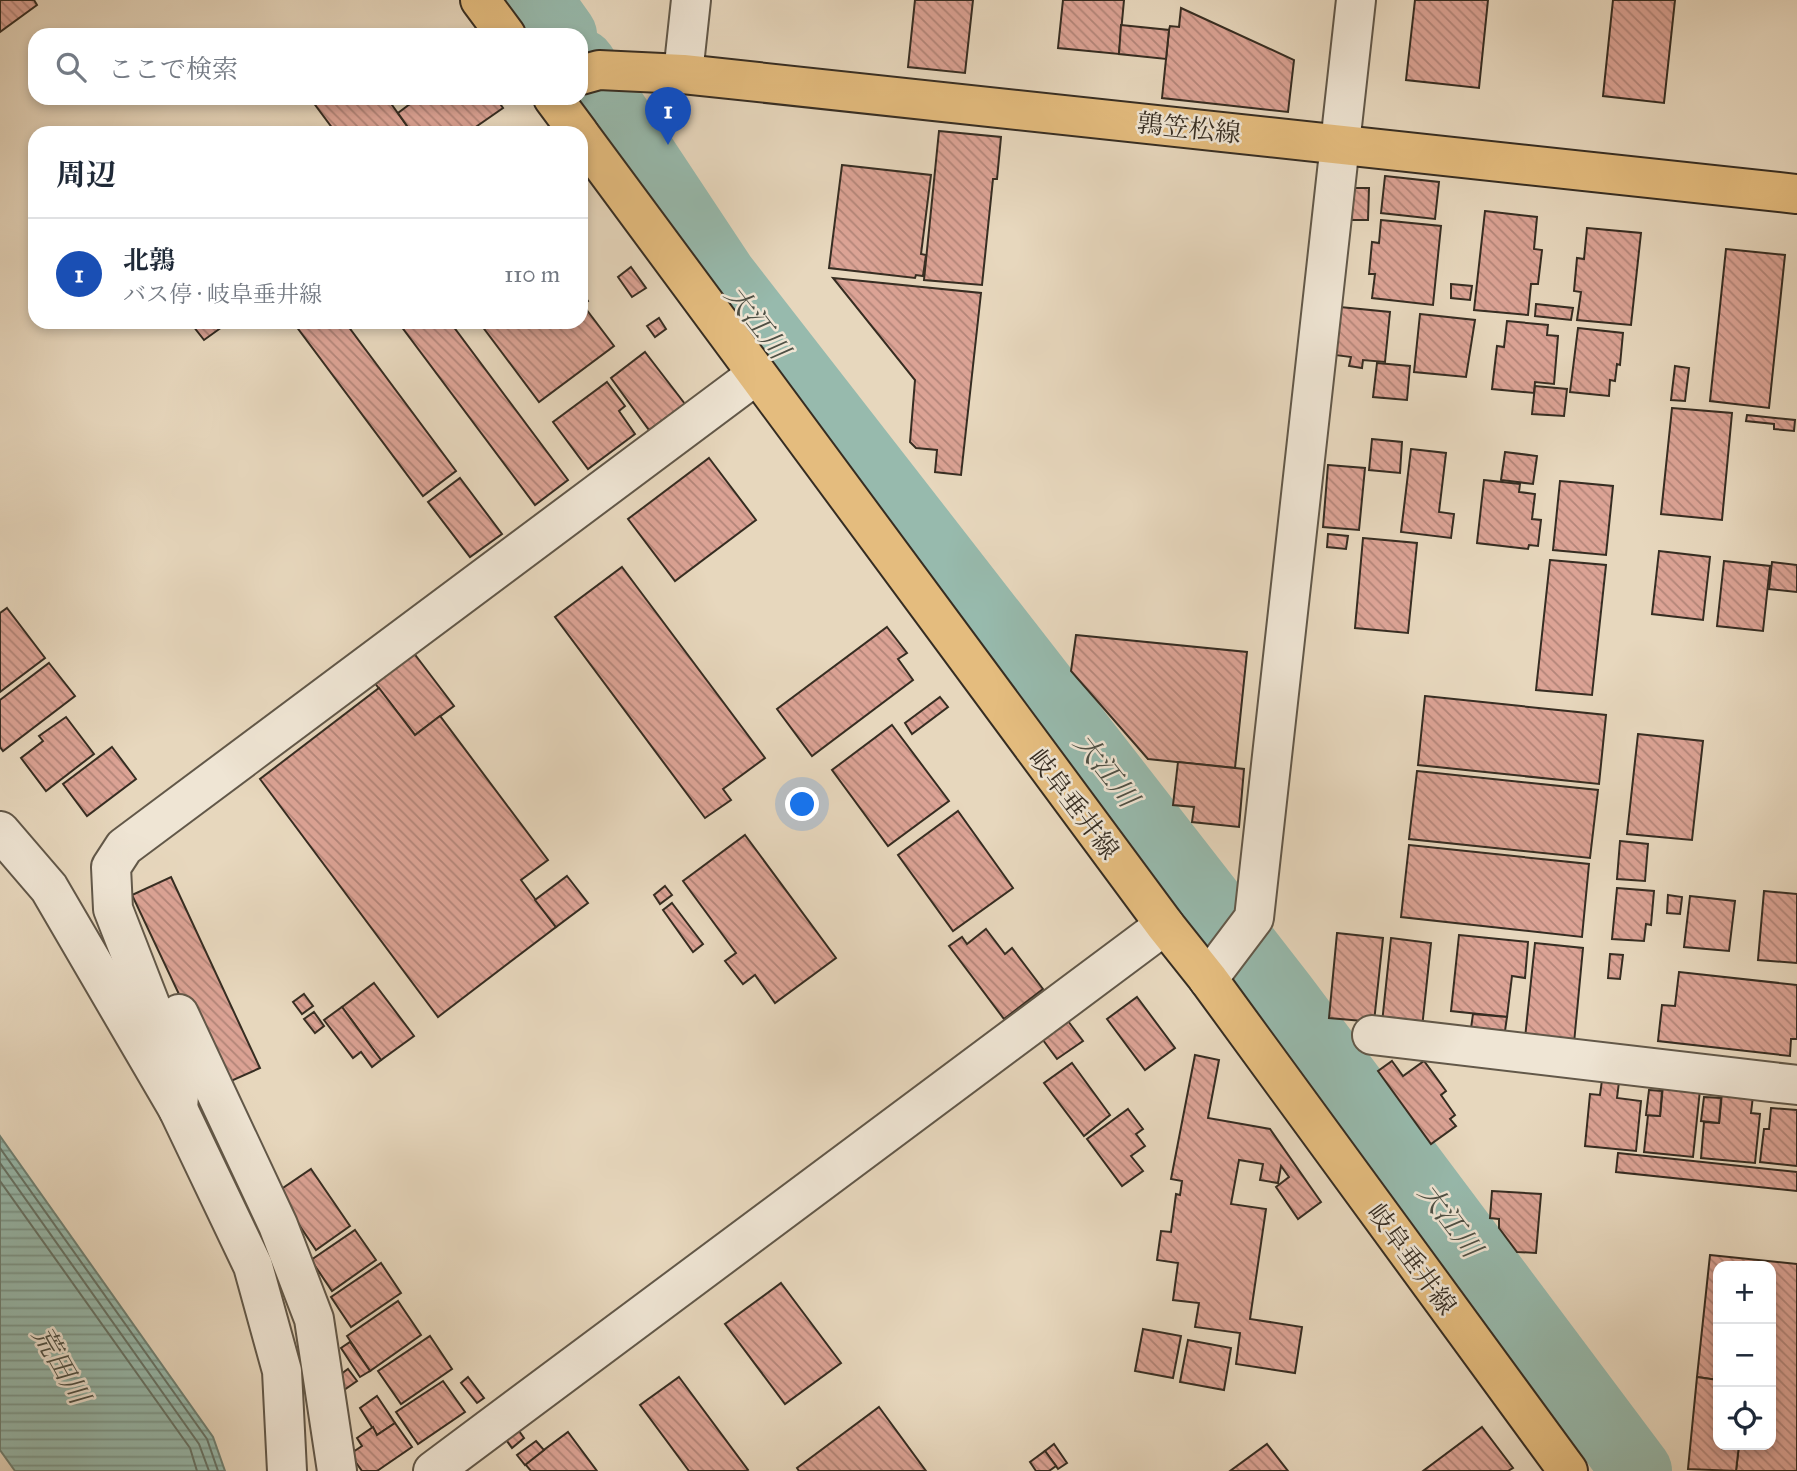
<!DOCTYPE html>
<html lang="ja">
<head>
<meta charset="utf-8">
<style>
  :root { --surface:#fff; --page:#f6f6f7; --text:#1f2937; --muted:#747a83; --line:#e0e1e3; --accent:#8f2418 }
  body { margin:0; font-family:"IM FELL Great Primer","Noto Serif JP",serif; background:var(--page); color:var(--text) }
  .controls { position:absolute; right:21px; bottom:21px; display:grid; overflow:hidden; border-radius:14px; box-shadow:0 4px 10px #0003 }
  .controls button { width:63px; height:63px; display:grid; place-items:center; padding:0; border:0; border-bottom:2px solid var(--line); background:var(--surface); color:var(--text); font:35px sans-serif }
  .you { position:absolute; left:803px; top:805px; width:24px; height:24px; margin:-18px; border:5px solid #fff; border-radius:50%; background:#1a73e8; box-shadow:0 0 0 10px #1a73e833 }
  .badge { display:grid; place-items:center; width:46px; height:46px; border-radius:50%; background:var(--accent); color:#fff; font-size:23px; font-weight:700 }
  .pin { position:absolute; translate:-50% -58px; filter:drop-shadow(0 2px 4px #0008) }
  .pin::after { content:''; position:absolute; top:37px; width:24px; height:21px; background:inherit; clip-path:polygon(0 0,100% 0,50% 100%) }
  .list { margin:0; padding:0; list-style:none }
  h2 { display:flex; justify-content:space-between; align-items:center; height:91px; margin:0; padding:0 28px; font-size:30px }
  h2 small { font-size:23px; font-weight:400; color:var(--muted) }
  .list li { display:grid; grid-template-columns:46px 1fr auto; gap:21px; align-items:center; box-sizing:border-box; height:112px; padding:0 28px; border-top:2px solid var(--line) }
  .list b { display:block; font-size:26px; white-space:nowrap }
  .list p { margin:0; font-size:23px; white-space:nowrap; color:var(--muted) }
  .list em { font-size:23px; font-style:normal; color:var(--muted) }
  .icon { flex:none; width:38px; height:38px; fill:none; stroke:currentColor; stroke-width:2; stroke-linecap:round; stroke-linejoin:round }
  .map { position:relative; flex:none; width:1797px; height:1471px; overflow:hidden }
  .search { position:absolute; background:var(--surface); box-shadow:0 4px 10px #0003; left:28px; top:28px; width:560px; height:77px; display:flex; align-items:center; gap:18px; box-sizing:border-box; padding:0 24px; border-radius:21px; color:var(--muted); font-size:26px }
  .panel { position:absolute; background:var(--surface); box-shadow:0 4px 10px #0003; left:28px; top:126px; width:560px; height:203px; border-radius:21px }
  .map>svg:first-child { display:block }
  .water { fill:url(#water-rules); stroke:#708275; stroke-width:2 }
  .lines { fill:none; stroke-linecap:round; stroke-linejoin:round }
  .shore { stroke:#667468; stroke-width:2 }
  .river { stroke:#97baad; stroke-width:70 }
  .building { fill:url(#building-back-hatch); stroke:#362d22; stroke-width:2 }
  .minor-casing { stroke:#625849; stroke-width:42 }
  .major-casing { stroke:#362d22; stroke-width:42 }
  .minor { stroke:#efe5d4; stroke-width:38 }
  .major { stroke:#e4bc7e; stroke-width:38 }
  .labels { text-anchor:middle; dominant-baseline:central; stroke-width:5; stroke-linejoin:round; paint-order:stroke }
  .street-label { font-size:26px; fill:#362d22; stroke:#efe5d4 }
  .water-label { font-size:28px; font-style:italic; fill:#4e5045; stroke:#efe5d4 }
</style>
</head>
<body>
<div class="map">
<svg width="1797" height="1471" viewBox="0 0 1797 1471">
  <defs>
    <pattern id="water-rules" width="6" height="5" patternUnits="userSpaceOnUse" patternTransform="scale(1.75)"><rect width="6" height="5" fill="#97baad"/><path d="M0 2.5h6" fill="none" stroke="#7c988c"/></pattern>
    <pattern id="building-back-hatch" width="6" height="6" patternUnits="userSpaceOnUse" patternTransform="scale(1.75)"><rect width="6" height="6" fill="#dca395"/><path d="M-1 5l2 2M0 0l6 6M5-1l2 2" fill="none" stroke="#b38579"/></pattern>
  </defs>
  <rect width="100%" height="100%" fill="#e7d7bd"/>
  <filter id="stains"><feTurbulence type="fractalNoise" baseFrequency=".00286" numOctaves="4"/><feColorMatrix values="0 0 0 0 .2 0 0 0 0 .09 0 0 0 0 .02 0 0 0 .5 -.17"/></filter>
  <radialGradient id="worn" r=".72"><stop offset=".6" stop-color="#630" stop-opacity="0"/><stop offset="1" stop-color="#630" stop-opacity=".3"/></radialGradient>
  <path class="water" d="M0,1136L213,1437L225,1471H15L0,1450Z"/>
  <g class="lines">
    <g class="shore">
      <path d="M0,1148L207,1439L218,1471"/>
      <path d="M0,1163L199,1444L209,1471"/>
      <path d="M0,1181L190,1448L197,1471"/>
    </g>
    <g class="river">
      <path d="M537,0L562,35"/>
      <path d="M581,64L722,277L1283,998L1637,1471"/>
    </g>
  </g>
  <g class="building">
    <path d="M0,0H34L37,5L0,32Z"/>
    <path d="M915,0H973L965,73L908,67Z"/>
    <path d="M1063,0H1124L1119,54L1058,48Z"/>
    <path d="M1415,0H1488L1479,88L1406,80Z"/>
    <path d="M1613,0H1675L1664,103L1603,96Z"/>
    <path d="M1181,8L1294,60L1288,112L1162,98L1169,30L1170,26L1179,27Z"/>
    <path d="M1121,25L1169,30L1166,59L1119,54Z"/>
    <path d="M310,98H387L412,133H336Z"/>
    <path d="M418,98H496L503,108L467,133H412L398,113Z"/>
    <path d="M939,131L1001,137L997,179H993L982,285L924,280Z"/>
    <path d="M842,165L931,175L921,254L926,255L923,276L916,275L915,278L829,268Z"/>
    <path d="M1385,176L1439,182L1435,219L1381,213Z"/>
    <path d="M1344,188H1369L1368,220H1343Z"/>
    <path d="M1485,211L1537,217L1534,249L1542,250L1538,284H1531L1528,315L1474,310Z"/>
    <path d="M1381,220L1441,226L1433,305L1372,298L1375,274H1369L1372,242L1379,243Z"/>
    <path d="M1587,228L1641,233L1631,325L1577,320L1581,292L1574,291L1577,258L1584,259Z"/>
    <path d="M1726,249L1785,255L1769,408L1710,401Z"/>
    <path d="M631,267L646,288L632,297L618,277Z"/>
    <path d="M833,278L981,293L961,475L935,472L937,450L916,448L910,442L915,380Z"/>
    <path d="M1451,284L1472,286L1470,300L1451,298Z"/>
    <path d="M581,291L588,301L583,305L614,346L539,402L479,322H581Z"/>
    <path d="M1536,304L1573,308L1571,320L1535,316Z"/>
    <path d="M1340,307L1390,312L1385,362L1363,360L1362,368L1349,366L1351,357L1335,355Z"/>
    <path d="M1420,314L1475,320L1466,377L1414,372Z"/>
    <path d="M659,318L666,329L655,337L647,326Z"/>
    <path d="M1507,321L1548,325L1547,335L1558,336L1554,384L1535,382L1534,393L1492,389L1497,346L1504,347Z"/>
    <path d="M190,322H229L204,340Z"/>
    <path d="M293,322H345L456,471L423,496Z"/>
    <path d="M398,322H450L568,480L535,505Z"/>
    <path d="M1578,328L1623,333L1620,365L1617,364L1615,381L1610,380L1609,396L1570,392Z"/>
    <path d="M645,352L685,404L649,430L611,378Z"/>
    <path d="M1377,363L1410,366L1407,400L1373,397Z"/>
    <path d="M1675,366L1689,368L1685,401L1671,400Z"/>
    <path d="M607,382L625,406L619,411L635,434L588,469L553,422Z"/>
    <path d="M1535,386L1567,389L1564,416L1532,414Z"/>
    <path d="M1672,408L1732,413L1722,520L1661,514Z"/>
    <path d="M1747,415L1795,420L1794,431L1774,429V424L1746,421Z"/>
    <path d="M1372,439L1402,442L1400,473L1369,470Z"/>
    <path d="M1411,449L1446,453L1439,512L1454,514L1451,538L1401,532Z"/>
    <path d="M1505,452L1537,456L1533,484L1501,480Z"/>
    <path d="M709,458L756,520L675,581L628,519Z"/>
    <path d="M1328,465L1365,468L1359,530L1323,527Z"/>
    <path d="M460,478L502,534L470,557L428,502Z"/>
    <path d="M1484,480L1520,484L1519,492L1535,494L1532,519L1541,520L1538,546L1529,545L1528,549L1477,543Z"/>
    <path d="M1560,481L1613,486L1606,555L1553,550Z"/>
    <path d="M1328,534L1348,536L1346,549L1327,547Z"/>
    <path d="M1363,538L1417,543L1408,633L1355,628Z"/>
    <path d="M1659,551L1710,557L1703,620L1652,614Z"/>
    <path d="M1550,560L1606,565L1592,695L1536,690Z"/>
    <path d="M1724,561L1770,566L1763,631L1717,626Z"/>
    <path d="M1772,562L1797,565V592L1769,589Z"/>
    <path d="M622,567L765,758L723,789L731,800L705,818L555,617Z"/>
    <path d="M7,608L45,658L0,692V613Z"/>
    <path d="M887,627L907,653L898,659L913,680L812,756L777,709Z"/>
    <path d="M1076,635L1247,652L1235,768L1148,759L1071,671Z"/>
    <path d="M413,652L454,706L415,735L374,682Z"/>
    <path d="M49,663L75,696L3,751L0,747V700Z"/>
    <path d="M379,688L415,735L440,716L548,860L521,880L556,927L438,1017L260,779Z"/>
    <path d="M1425,696L1606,715L1599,784L1418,765Z"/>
    <path d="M940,697L948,707L912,734L905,723Z"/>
    <path d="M66,717L94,754L46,791L21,758L43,741L39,736Z"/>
    <path d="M892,725L949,801L888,846L832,770Z"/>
    <path d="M1638,734L1703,741L1692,840L1627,834Z"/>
    <path d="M112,747L136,779L87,816L63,784Z"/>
    <path d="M1178,762L1244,769L1239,827L1192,822L1194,807L1173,805Z"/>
    <path d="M1417,771L1598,790L1590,858L1409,839Z"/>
    <path d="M958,811L1013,888L953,931L898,855Z"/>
    <path d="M745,835L836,958L775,1003L755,975L743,984L725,961L736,953L683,881Z"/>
    <path d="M1620,841L1648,844L1645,881L1617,879Z"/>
    <path d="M1409,845L1589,864L1582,937L1401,917Z"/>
    <path d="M567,876L588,903L556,927L535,900Z"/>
    <path d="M171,877L260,1068L222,1085L132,895Z"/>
    <path d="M665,886L672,895L660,904L654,895Z"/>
    <path d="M1617,888L1654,891L1651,925L1646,924L1644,941L1612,939Z"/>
    <path d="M1764,891L1797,894V963L1758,960Z"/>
    <path d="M1668,895L1682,897L1680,914L1667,913Z"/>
    <path d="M1690,896L1735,901L1729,951L1684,947Z"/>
    <path d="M672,903L703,944L693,952L663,910Z"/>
    <path d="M986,929L1005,954L1012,948L1043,989L1004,1019L949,946L962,937L967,944Z"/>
    <path d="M1337,933L1383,938L1374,1022L1329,1018Z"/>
    <path d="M1459,935L1528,942L1525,978L1512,976L1507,1017L1451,1011Z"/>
    <path d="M1391,938L1431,943L1422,1028L1382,1023Z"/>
    <path d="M1535,943L1583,948L1574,1043L1525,1038Z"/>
    <path d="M1610,954L1623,955L1620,979L1608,978Z"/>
    <path d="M1679,972L1797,985V1039H1791L1790,1056L1658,1041L1662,1005L1675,1006Z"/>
    <path d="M374,983L414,1036L381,1060L342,1007Z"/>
    <path d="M304,994L313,1006L302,1014L293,1002Z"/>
    <path d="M1137,997L1175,1048L1145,1070L1107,1019Z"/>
    <path d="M342,1007L381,1060L372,1067L361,1052L353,1058L324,1020Z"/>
    <path d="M314,1012L324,1026L315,1033L304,1019Z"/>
    <path d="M1473,1014L1507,1017L1505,1031L1471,1028Z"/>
    <path d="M1065,1017L1083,1041L1057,1059L1040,1036Z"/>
    <path d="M1195,1055L1219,1060L1208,1118L1270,1129L1321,1202L1298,1219L1276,1187L1289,1177L1281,1166L1278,1183L1260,1180L1263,1164L1239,1160L1231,1204L1266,1209L1250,1319L1302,1327L1295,1373L1236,1364L1240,1333L1195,1327L1199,1303L1173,1300L1178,1263L1157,1260L1161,1231L1171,1232L1176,1194L1180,1195L1182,1181L1171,1179Z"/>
    <path d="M1392,1061L1403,1076L1424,1061L1446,1091L1441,1095L1455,1115L1450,1119L1456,1126L1431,1144L1378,1071Z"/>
    <path d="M1072,1063L1110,1115L1084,1136L1044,1083Z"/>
    <path d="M1602,1080L1619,1082L1617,1098L1641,1101L1636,1151L1585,1146L1590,1094L1600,1095Z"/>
    <path d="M1663,1086L1700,1090L1693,1157L1644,1152L1648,1115L1660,1116Z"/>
    <path d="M1649,1090L1662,1091L1660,1116L1646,1115Z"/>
    <path d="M1722,1093L1753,1096L1751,1113L1760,1114L1755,1163L1701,1158L1704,1122L1719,1123Z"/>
    <path d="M1704,1097L1721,1098L1719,1123L1701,1121Z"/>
    <path d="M1771,1108L1797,1110V1166L1760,1162L1764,1129H1769Z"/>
    <path d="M1128,1109L1143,1129L1136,1134L1145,1146L1131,1156L1143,1171L1122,1186L1087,1139Z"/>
    <path d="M1618,1153L1797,1172V1191L1616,1172Z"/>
    <path d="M311,1169L350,1226L316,1250L277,1192Z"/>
    <path d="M1492,1191L1541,1194L1536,1253L1517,1252L1499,1228V1219L1490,1218Z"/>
    <path d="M355,1230L376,1260L332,1291L311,1260Z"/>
    <path d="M1710,1255L1797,1264V1471H1736L1739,1445H1771V1266H1718V1380L1697,1377Z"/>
    <path d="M381,1263L401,1293L351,1327L331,1297Z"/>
    <path d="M781,1283L841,1363L785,1404L725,1324Z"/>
    <path d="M398,1301L421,1335L370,1371L347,1336Z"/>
    <path d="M1143,1329L1181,1336L1173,1378L1135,1371Z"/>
    <path d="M430,1336L452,1369L401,1404L378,1371Z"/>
    <path d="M1188,1340L1231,1348L1224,1390L1180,1382Z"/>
    <path d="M350,1342L370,1371L360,1377L341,1348Z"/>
    <path d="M348,1369L357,1381L344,1390L337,1377Z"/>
    <path d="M468,1377L484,1398L477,1403L461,1383Z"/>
    <path d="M679,1377L748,1470L746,1471H689L640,1405Z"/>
    <path d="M1697,1377L1718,1380V1445H1739L1736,1471L1688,1469Z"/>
    <path d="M443,1381L465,1412L418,1444L396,1412Z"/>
    <path d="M377,1396L395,1423L377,1435L360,1408Z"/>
    <path d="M879,1407L926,1471H799L797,1468Z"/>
    <path d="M395,1423L412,1447L377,1471H362L350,1454L362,1446L357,1438L373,1427L377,1435Z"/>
    <path d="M1482,1427L1513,1468L1508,1471H1423Z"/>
    <path d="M517,1428L524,1438L512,1448L504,1437Z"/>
    <path d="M568,1432L597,1471H531L525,1464Z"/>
    <path d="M536,1441L544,1450L525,1465L517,1455Z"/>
    <path d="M1054,1444L1067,1463L1058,1469L1045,1451Z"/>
    <path d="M1267,1444L1288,1471H1230Z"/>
    <path d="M1045,1451L1056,1466L1049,1471H1036L1030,1462Z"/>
  </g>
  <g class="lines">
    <defs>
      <g id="minor">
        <path d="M683,74L691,0"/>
        <path d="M0,831L49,888L178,1109L253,1266L282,1371L287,1471"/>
        <path d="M1208,979L1254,918L1356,0"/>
        <path d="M179,1014L278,1225L314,1319L337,1471"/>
        <path d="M1372,1035L1797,1085"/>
        <path d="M178,1109L180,1081L113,909L111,867L124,847L756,375"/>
        <path d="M433,1471L1165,925"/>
      </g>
      <g id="major">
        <path d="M480,0L506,35"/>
        <path d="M581,75L599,70L683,74L1797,194"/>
        <path d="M553,98L579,133"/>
        <path d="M581,136L1165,925L1208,979L1568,1471"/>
      </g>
    </defs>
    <use href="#minor" class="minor-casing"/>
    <use href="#major" class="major-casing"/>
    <use href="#minor" class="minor"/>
    <use href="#major" class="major"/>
  </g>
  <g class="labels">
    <g class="street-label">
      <text transform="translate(1189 128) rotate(6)">鶉笠松線</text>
      <text transform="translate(1074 804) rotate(53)">岐阜垂井線</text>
      <text transform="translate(1412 1259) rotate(54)">岐阜垂井線</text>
    </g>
    <g class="water-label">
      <text transform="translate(757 322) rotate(52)">大江川</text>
      <text transform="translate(1106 770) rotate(52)">大江川</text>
      <text transform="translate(1450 1220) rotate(53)">大江川</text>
      <text transform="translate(61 1365) rotate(60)">荒田川</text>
    </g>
  </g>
  <rect width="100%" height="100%" filter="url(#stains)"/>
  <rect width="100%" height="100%" fill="url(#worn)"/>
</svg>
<div class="controls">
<button>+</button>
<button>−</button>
<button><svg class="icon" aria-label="locate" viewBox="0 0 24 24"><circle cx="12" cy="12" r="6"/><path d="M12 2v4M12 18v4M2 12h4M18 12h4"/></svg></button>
</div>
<div class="you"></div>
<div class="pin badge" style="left:668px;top:145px;background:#1a4fb4">1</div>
<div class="search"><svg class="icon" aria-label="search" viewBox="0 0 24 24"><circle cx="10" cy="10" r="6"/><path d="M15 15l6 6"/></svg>ここで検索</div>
<section class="panel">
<h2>周辺<small></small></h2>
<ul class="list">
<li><span class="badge" style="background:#1a4fb4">1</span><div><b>北鶉</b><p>バス停 · 岐阜垂井線</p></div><em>110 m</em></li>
</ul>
</section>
</div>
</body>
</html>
